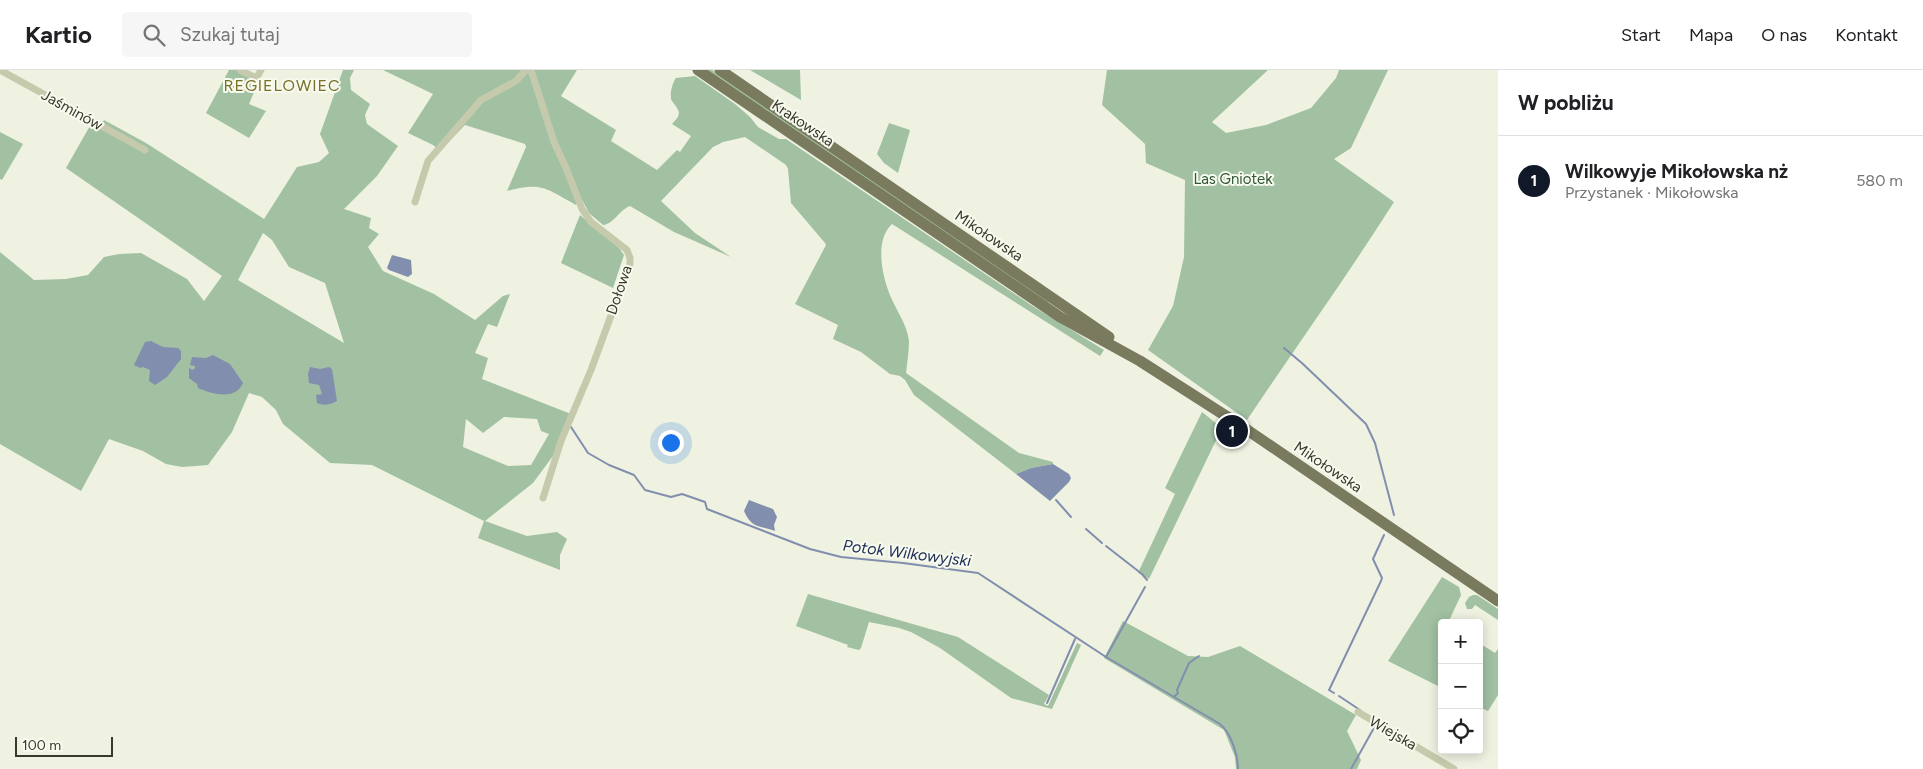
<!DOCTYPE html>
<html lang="pl">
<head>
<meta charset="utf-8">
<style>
  :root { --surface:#fff; --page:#f6f6f6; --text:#202124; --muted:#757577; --line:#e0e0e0; --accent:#111827 }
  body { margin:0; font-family:Figtree,sans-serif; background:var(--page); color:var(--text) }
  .controls { position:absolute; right:15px; bottom:15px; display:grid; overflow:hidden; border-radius:5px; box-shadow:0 2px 12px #0003 }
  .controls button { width:45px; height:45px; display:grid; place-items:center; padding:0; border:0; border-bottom:1px solid var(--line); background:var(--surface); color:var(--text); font:25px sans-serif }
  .scale { position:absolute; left:15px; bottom:12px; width:98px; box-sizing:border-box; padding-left:5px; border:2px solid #39392b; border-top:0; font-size:14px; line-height:18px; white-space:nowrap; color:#39392b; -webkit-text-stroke:4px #f7faee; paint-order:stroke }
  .you { position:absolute; left:670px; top:372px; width:18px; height:18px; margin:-12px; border:4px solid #fff; border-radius:50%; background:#1a73e8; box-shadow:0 0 0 8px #1a73e833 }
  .badge { display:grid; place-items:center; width:32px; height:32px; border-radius:50%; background:var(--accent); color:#fff; font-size:16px; font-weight:700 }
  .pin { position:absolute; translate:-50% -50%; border:2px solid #fff; box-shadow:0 1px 5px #0006 }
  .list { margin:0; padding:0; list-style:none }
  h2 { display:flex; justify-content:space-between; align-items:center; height:65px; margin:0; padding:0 20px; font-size:21px }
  h2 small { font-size:16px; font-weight:400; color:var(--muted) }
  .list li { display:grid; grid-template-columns:32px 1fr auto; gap:15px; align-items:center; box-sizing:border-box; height:90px; padding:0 20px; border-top:1px solid var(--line) }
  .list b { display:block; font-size:19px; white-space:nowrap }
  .list p { margin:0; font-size:16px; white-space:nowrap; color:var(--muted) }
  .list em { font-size:16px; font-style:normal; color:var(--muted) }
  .icon { flex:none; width:28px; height:28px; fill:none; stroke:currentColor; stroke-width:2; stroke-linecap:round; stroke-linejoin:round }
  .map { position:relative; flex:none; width:1498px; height:699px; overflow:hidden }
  header { display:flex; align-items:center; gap:30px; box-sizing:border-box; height:70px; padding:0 25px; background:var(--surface); border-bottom:1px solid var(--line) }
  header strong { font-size:24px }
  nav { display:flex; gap:28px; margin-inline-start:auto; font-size:18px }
  .search { width:350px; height:45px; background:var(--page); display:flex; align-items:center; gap:12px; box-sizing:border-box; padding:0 18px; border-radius:5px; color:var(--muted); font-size:19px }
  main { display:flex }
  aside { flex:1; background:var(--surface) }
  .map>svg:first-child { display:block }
  .green { fill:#a1c1a2; fill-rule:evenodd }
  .water { fill:#828eae }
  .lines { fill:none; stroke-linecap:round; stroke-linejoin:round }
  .stream { stroke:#828eae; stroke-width:2 }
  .minor { stroke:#c6caad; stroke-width:7 }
  .primary { stroke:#797a5e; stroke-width:11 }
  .labels { text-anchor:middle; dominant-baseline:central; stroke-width:4; stroke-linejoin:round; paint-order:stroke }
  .street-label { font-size:15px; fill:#39392b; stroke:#f7faee }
  .park-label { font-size:15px; fill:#305632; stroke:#f7faee }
  .neighbourhood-label { font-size:16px; letter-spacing:1px; fill:#787127; stroke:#f7faee }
  .water-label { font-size:16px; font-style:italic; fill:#233058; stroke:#f7faee }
</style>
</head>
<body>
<header>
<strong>Kartio</strong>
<div class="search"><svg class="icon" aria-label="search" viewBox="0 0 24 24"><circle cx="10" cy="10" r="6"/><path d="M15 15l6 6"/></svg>Szukaj tutaj</div>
<nav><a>Start</a><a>Mapa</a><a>O nas</a><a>Kontakt</a></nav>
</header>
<main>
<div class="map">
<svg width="1498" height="699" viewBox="0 0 1498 699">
  <rect width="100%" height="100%" fill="#eff2e1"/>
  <g class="green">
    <path d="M229,0H238L260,8L249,34L266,41L249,68L206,43Z"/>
    <path d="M343,0H354L350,8L351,20L370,34L365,45L367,54L398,76L377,106L344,139L371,148L369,158L379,164L368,177L383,201L434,224L475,250L503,226L510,224L497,257L488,254L475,283L488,288L482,309L571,344L564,371L533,413L485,451L527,466L557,462L567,469L560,485V500L478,468L484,451L372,395L330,393L283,354L276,340L262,327L249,323L232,362L208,395L182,397L166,394L143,381L109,369L81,421L0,374V182L34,210L66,209L88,205L104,187L119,184L141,183L187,209L204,231L222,206L66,98L91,54L102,53L104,50L146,73L264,149L297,97L319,92L329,83L320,64ZM263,163L272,170L289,197L325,213L344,273L238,210ZM504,347L537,349L541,361L549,364L531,395L508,396L463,377L466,349L483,363Z"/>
    <path d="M383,0H577L561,26L616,60L611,71L657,100L677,80L680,82L691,66L672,54L678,47L679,42C677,37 675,35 672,31C669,26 672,13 676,8L695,6L735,34L750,47L758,57L779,69H786L1031,235L1104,280L1100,286L892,154C876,169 881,198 887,217C892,235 907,252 909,271C909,282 907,293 906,303L1019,383L1053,392V394L1031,398L1016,404L914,325L905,310L900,306L890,304L861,282L833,269L838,255L795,234L826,175L825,173L791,133L788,99L786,95L745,67L723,72L713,77L661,131L695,163L731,187L674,162L630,136C619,140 614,154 603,155L589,143L580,126L576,135C545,118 542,112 507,121L526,77L525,74L465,55L440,81L433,75L408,63L433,24Z"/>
    <path d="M705,0H712L1049,230L1047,233Z"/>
    <path d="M750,0H800L801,30Z"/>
    <path d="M1107,0H1268L1212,52L1226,63L1266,55L1311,38L1336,8L1339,0H1388L1351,78L1334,89L1394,132C1347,206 1296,277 1247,350L1148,280L1173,236L1184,187L1185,110L1146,93L1145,74L1102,35Z"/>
    <path d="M889,53L910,60L898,103L884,93L877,84Z"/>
    <path d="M0,62L23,74L2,110L0,109Z"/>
    <path d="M580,145L619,178L624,185L613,218L561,193Z"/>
    <path d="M1202,342L1222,358L1149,509L1138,503L1175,424L1165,418Z"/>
    <path d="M1442,507L1459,517L1461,525L1448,553H1442V618L1388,591Z"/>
    <path d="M808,524L958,567L1049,625L1044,634L1048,636L1077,573L1081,575L1052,639L1011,628L940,578L911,562L899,558L869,552L861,578L859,580L847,577L848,575L796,556Z"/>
    <path d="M1473,525H1477L1498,539V550L1475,535L1472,539H1467L1465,533L1469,527Z"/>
    <path d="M1123,551L1188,586L1208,587L1240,576L1356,645L1347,661L1361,690L1357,699H1236L1235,687L1224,660L1104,588Z"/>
    <path d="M1479,573L1495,583L1498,579V625L1488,641L1479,637Z"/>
  </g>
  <g class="water">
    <path d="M392,185L411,190L412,204L408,207L389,200L387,198Z"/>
    <path d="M151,271L163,277L178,278L181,281V289L167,307L155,315L149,311L150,300L143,297L140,298L134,295L145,272Z"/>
    <path d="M213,285L230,294L243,313C235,331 212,324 198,318L197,314L189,308V298L193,300L195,298V296L190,295L192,287L206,288Z"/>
    <path d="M310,297L320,299L329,297L332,299L337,331C330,335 324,336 317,333L316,325L322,324L319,315L309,313L308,304Z"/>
    <path d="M1053,394L1069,404L1071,408L1069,412L1050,431L1016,404L1031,398Z"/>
    <path d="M749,430L773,439L777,447L774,455L775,461C759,455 752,459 744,441Z"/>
  </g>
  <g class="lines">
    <g class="stream">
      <path d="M1284,278L1303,294L1366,354L1375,373L1394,445"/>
      <path d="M571,357L588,383L609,395L634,405L645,420L671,427L682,424L705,432L707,439L810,479L841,487L903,493L978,503L1106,587L1220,654C1231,663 1238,685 1238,699"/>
      <path d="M1056,430L1071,447"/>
      <path d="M1086,459L1102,473"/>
      <path d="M1106,476L1142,504L1147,510"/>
      <path d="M1106,587L1145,517"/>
      <path d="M1334,623L1329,620L1330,618L1381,511L1382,508L1373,489L1384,465"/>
      <path d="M1339,626L1360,640"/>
      <path d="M1174,627L1178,623L1177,620L1189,593L1199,586"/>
      <path d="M1047,633L1075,569"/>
      <path d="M1351,699L1375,656"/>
    </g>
    <g class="minor">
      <path d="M0,0L145,80"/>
      <path d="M240,0L254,7H257L261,0"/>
      <path d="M531,0L554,72L566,98L582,139L591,152L627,180L630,188V194L591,300L561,371L543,428"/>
      <path d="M415,132L428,91L481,30L516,11L526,0"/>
      <path d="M1358,642L1454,699"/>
    </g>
    <g class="primary">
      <path d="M698,0L1060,247L1140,291L1240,355L1498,531"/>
      <path d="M720,0L1109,267"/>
    </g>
  </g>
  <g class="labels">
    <g class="street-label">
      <text transform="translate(72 40) rotate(29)">Jaśminów</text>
      <text transform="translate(803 53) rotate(34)">Krakowska</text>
      <text transform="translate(989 166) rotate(34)">Mikołowska</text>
      <text transform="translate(619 220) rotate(-71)">Dołowa</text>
      <text transform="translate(1328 397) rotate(34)">Mikołowska</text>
      <text transform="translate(1393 663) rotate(30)">Wiejska</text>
    </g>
    <g class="park-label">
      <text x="1233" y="109">Las Gniotek</text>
    </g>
    <g class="neighbourhood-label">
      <text x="282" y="15">REGIELOWIEC</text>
    </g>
    <g class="water-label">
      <text transform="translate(907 483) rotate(7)">Potok Wilkowyjski</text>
    </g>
  </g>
</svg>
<div class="controls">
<button>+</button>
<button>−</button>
<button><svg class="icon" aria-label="locate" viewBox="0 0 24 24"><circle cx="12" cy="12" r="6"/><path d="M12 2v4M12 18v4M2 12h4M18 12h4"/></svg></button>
</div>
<div class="scale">100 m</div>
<div class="you"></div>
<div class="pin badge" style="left:1232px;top:361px">1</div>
</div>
<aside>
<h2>W pobliżu<small></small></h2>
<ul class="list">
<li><span class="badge">1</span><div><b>Wilkowyje Mikołowska nż</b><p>Przystanek · Mikołowska</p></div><em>580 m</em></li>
</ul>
</aside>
</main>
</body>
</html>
